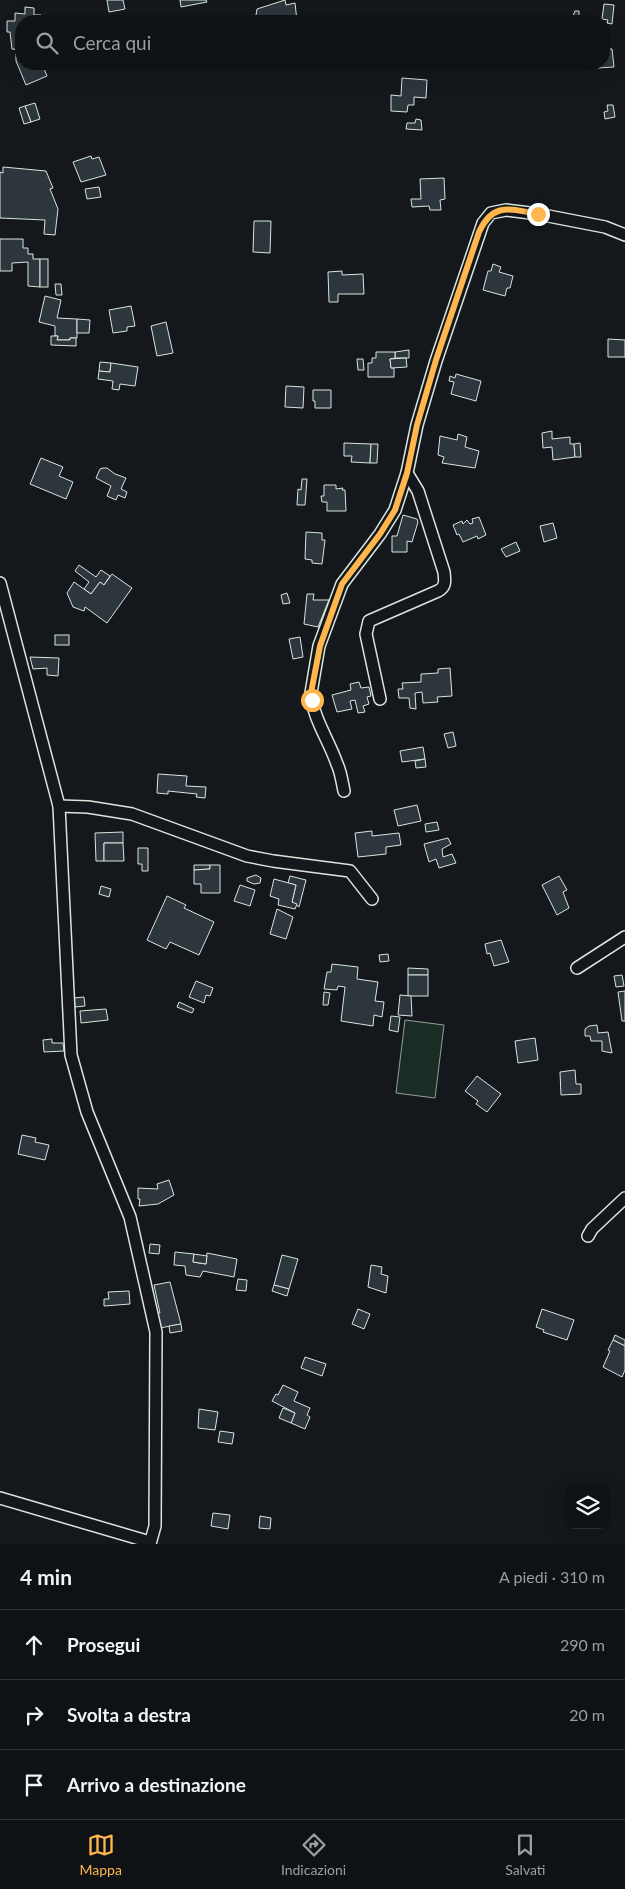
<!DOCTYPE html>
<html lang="it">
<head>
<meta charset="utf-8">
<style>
  :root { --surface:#0f1215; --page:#1d2022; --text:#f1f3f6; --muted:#9b9ea0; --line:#2f3234; --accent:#ffb74d }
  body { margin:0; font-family:Lato,sans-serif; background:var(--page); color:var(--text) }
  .controls { position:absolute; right:15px; bottom:15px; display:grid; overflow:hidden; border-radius:10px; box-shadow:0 5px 20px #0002 }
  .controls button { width:45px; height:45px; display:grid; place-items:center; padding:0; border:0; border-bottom:1px solid var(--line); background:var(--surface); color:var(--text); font:25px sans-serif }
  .stop { position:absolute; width:15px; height:15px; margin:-11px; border:4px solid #ffb74d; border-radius:50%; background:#fff }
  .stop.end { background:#ffb74d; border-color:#fff; box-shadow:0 1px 5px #0008 }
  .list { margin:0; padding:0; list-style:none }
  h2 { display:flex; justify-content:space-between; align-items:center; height:65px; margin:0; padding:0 20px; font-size:21px }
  h2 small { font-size:16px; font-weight:400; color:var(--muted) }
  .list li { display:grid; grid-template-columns:32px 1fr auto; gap:15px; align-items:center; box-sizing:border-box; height:70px; padding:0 20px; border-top:1px solid var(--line) }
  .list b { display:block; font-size:19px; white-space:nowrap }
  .list em { font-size:16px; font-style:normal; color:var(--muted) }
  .icon { flex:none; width:28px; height:28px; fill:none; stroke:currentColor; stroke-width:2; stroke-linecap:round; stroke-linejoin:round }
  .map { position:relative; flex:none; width:625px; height:1544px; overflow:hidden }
  .search { position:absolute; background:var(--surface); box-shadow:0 5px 20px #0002; left:15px; right:15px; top:15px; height:55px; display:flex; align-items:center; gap:12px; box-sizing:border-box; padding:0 18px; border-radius:20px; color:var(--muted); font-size:19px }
  .sheet { height:275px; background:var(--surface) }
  nav { display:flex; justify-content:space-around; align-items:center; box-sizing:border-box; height:70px; border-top:1px solid var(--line); background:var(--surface); font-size:14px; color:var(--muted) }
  nav a { display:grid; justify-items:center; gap:2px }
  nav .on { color:var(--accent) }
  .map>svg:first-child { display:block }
  .green { fill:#1a2d24; stroke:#939e99 }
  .building { fill:#2c363c; stroke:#d8e6dc }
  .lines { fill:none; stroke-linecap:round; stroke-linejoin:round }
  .street-casing { stroke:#d8e6dc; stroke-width:14 }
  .street { stroke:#14181c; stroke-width:11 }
  .route { stroke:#ffb74d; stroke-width:6 }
</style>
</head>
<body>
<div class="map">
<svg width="625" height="1544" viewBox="0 0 625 1544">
  <rect width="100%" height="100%" fill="#14181c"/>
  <path class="green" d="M405,1020L444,1025L435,1098L396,1093Z"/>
  <g class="building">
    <path d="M107,0H123L125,9L109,12Z"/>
    <path d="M180,0H206L207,2L181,7Z"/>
    <path d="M285,0L286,5L295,3L297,21H286L285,18L277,21H255L257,9Z"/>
    <path d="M604,4L614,5L612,24L607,23L608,20L602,19Z"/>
    <path d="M25,7L34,8V15H41V21H21V50L12,49L10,32H7V21H15V13L25,14Z"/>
    <path d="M575,11H579V21H571Z"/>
    <path d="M604,32L608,33L606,49H612L614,67L598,68V64H604Z"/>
    <path d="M21,51V64H42L47,76L26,85L16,61V53Z"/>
    <path d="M402,78L427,80L426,98L414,97V105H408L407,112L391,111V95L401,96Z"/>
    <path d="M35,103L40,119L31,122L25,106Z"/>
    <path d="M607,105H613L615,117L605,119L604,112L608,111Z"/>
    <path d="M25,106L31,122L24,124L19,108Z"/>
    <path d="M416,119L421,120L422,130L406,129L407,123H415Z"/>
    <path d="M91,156L92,159L99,157L106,175L81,182L73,162Z"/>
    <path d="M3,167L46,171L53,188L50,189L58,209L55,235L44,234L45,220L0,218V172L3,173Z"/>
    <path d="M444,178L445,199L440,200L441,210H430L429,206L412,207L411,199H421L420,179Z"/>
    <path d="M99,187L101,197L87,199L85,189Z"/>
    <path d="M254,221H271L270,253L253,252Z"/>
    <path d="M0,239H23V248H28V254H33V259H40V287L28,286V262L12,263V271H0Z"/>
    <rect x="40" y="259" width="8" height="28"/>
    <path d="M493,264L501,267L499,272L513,276L510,288H507L505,296L483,290L488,271H491Z"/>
    <path d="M342,271V275L363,274L364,294H338V302H329L328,272Z"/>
    <path d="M55,284H61L62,295H56Z"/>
    <path d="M45,296L61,300L57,318L77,319V338H70V340H57L58,336H55V326L39,322Z"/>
    <path d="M131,306L135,326L127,327V331L113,333L109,310Z"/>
    <path d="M77,319L90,320L89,333H77Z"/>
    <path d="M166,322L173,353L157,356L151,326Z"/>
    <path d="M51,336H58L57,340H70V338H76V346L51,345Z"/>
    <path d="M608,339L625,340V357H608Z"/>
    <path d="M409,350V358H395V352Z"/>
    <path d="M376,352H395V358L390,359L391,368H394V377H368V363H372V358H376Z"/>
    <path d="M406,358L407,367L391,368L390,359Z"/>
    <path d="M357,359H363L364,370H358Z"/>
    <path d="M100,362L111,363L110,372L99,371Z"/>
    <path d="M111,363L138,367L135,386L120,384L119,390L112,389L113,381L98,379L99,371L110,372Z"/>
    <path d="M456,374L481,381L476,401L451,394L454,382L449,381L450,376L455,378Z"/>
    <path d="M286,386L304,387L303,408L285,407Z"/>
    <path d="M313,390H331V408H315V401H313Z"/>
    <path d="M552,431V439L570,437V444H574L575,457L553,460L552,447L543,448L542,433Z"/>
    <path d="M458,434L467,437L465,447L479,451L475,468L442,463L444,457L438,455L440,436L457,440Z"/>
    <path d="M344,443L371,444L370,463L351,462L352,456H344Z"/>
    <path d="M580,443L581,457H575L574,444Z"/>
    <path d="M371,444H378L377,463H370Z"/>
    <path d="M41,458L63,467L59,476L73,482L66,499L30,484Z"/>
    <path d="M103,468H107L115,474L126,478L121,489L127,492L125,498L118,495L116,500L107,496L111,486L96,478L100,469Z"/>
    <path d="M302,479H307L305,505H297L298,489L301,490Z"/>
    <path d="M324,485H336V489L343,488L342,490H345L346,511H327V502H322L321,496H324Z"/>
    <path d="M403,515L417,519L418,522L412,542L407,541V552H392V536H397Z"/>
    <path d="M479,517L486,535L478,539L477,536L463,542L459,534L457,535L453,525L462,521L463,524L467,520L470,524L473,523L472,519Z"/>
    <path d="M553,523L557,538L544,542L540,526Z"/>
    <path d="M306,532L322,533V540H325L322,564L312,563V560L305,559Z"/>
    <path d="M516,542L520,551L506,557L501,549Z"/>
    <path d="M79,565L96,577L101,570L110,576L104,585L100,582L91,594L84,589L89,582L75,571Z"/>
    <path d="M112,574L132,588L107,623L85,607L84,611L73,607L67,593L74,582L91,594L100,582L104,585Z"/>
    <path d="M287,593L290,603L283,604L281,595Z"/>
    <path d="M307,594H314L313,600H329L318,627L304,624Z"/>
    <rect x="55" y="635" width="14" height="10"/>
    <path d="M300,637L303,657L293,659L289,639Z"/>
    <path d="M30,657L59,658L58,676L47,675V668L33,669Z"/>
    <path d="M450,668L452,696L437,697L438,702L423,703L422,692L415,693L416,709L410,708L409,698H399L398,689H403L402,683L421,682V674L438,673V669Z"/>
    <path d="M359,682L361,688L369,687L371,696L367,697L369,704L363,706L365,712L358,713L355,700L350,701L352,709L337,712L332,695L351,690L350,684Z"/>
    <path d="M453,732L456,746L448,748L444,734Z"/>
    <path d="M423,747L425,759L402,762L400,751Z"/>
    <path d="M425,759L426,767L416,768L415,761Z"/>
    <path d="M158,774L187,776L186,786L206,787L205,798L196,797L197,794L168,791V794L157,793Z"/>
    <path d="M417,805L421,821L398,826L394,810Z"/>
    <path d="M437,822L439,830L426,832L425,824Z"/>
    <path d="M372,831V836L399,833L401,845L386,847V854L358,857L355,833Z"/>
    <path d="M123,832V843H104V861H96L95,833Z"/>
    <path d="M448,838L451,844L442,849L443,857L452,854L456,863L439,868L436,859L429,862L424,844Z"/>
    <path d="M104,843H123L124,861H104Z"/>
    <path d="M138,848H148V871H142V864H138Z"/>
    <path d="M194,865H210V869L194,870Z"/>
    <path d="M210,865H220V893H201V884H194V870L210,869Z"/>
    <path d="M256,875L261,878L260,883L254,884L247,881V878Z"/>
    <path d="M290,876L306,880L299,907L292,902L296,885L288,883Z"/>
    <path d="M559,876L567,890L563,892L569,908L557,915L542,885Z"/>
    <path d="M274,879L296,885L292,902L297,904L295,909L278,905L279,899L270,896Z"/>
    <path d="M240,885L255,890L250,906L234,901Z"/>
    <path d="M101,886L111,889L109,897L99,894Z"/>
    <path d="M167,896L186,905L184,908L214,922L199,955L170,942L166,949L147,940Z"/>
    <path d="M277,909L293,917L286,939L270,934Z"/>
    <path d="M501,940L509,962L494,966L490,953L487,954L485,944Z"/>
    <path d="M388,954L389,961L380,962L379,955Z"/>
    <path d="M332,964L358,967L357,979L378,982L375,1001L384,1002L382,1017L374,1015L373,1026L341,1021L345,987L338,986L337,990L324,989L327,972H331Z"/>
    <path d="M408,968L428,969V975H408Z"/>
    <rect x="408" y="975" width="20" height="21"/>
    <path d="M622,975L624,986L616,987L614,976Z"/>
    <path d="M196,981L213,988L210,996L206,995L204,1003L189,997Z"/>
    <path d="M625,991V1021H622L618,992Z"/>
    <path d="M324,992L330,993L328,1005H323Z"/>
    <path d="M400,995L411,996L412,1016L398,1015Z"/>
    <path d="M84,997L85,1006L75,1007L74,998Z"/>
    <path d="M179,1002L194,1009L192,1013L177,1007Z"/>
    <path d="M106,1009L108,1020L81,1023L80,1011Z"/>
    <path d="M391,1016L400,1017L398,1032L389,1030Z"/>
    <path d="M597,1025L598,1033L608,1032L612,1053L602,1051V1041H591L590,1036H585V1029L589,1026Z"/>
    <path d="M535,1038L538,1060L518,1063L515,1041Z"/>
    <path d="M52,1039V1043H63L64,1051L44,1052L43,1040Z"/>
    <path d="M575,1070L576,1084H581V1094L561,1095L560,1072Z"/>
    <path d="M477,1076L501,1094L487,1112L476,1104L478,1101L465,1091Z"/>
    <path d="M22,1135L36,1138L35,1142L49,1145L45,1160L18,1154Z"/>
    <path d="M169,1180L174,1195L158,1204L139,1206L140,1199H138V1188L158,1189L157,1184Z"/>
    <path d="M150,1244L160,1245L159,1254L149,1253Z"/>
    <path d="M175,1252L194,1254L193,1262L206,1264L207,1253L237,1259L234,1277L203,1271L200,1277L186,1275L185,1266L174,1265Z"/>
    <path d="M194,1254L207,1256L206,1264L193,1262Z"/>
    <path d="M282,1255L298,1259L289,1289L274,1285Z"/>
    <path d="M371,1265L382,1267L381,1274L388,1276L386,1293L368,1287Z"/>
    <path d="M238,1279L247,1280L246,1291L236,1290Z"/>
    <path d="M170,1282L181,1324L160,1328L156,1314L160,1313L154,1285Z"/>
    <path d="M274,1285L289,1289L287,1296L272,1291Z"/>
    <path d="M129,1291L130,1304L104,1306V1299H109L108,1292Z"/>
    <path d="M358,1309L370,1314L364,1329L352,1324Z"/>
    <path d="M542,1309L574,1320L567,1340L543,1332L544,1330L536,1327Z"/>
    <path d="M181,1324L182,1331L170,1333L169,1326Z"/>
    <path d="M615,1335L625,1340V1346L613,1340Z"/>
    <path d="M613,1340L625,1346V1370L622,1377L603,1367L610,1351L608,1350Z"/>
    <path d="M305,1357L326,1364L322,1376L301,1368Z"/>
    <path d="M283,1385L298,1392L294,1401L310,1408L307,1415L310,1417L305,1429L291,1423L295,1413L272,1401L276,1394L278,1395Z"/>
    <path d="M283,1408L295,1413L291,1423L279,1418Z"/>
    <path d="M199,1409L218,1412L215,1430L198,1428Z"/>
    <path d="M220,1431L234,1433L232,1444L218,1442Z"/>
    <path d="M213,1513L230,1515L228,1529L211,1526Z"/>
    <path d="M260,1516L271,1518L270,1529L259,1528Z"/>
  </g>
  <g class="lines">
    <defs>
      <g id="street">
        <path d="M0,583L59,806L71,1055L87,1112L130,1217L156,1332L155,1526L150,1544"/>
        <path d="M380,699L366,634L369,621L438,591C446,587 445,581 444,572L418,491L407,473"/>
        <path d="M344,791C342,782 341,772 337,764C329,740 313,719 311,693L319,646L342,584L380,534L395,510L407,473L417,425L436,361L483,223L491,213L506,210L538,214L605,227L625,235"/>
        <path d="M59,806L88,807L132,814L247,856L273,861L350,871L372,899"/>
        <path d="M577,968L625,937"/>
        <path d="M588,1236L592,1229L625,1198"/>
        <path d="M0,1498L150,1542"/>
      </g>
    </defs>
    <use href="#street" class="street-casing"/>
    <use href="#street" class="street"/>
  </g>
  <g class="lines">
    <path class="route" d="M312,700L311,693L320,646L342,584L380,534L395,510L407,473L417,425L436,360L479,232C493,202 509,209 538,214"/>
  </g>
</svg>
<div class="controls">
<button><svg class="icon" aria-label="layers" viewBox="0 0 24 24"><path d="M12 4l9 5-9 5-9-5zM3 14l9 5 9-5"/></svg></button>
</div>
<div class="stop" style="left:312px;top:700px"></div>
<div class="stop end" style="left:538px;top:214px"></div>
<div class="search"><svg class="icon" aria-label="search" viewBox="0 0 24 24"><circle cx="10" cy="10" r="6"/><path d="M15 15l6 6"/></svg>Cerca qui</div>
</div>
<section class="sheet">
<h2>4 min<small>A piedi · 310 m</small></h2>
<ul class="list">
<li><svg class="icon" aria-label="ahead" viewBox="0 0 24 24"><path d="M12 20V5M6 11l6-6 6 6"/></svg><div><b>Prosegui</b></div><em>290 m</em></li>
<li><svg class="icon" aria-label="right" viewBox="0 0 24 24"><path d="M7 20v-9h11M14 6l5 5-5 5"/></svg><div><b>Svolta a destra</b></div><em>20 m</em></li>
<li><svg class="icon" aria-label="arrive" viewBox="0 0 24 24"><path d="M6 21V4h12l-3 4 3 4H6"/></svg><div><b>Arrivo a destinazione</b></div></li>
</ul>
</section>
<nav>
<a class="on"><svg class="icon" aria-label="map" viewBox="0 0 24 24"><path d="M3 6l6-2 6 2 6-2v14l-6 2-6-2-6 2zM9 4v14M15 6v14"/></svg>Mappa</a>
<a><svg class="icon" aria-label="directions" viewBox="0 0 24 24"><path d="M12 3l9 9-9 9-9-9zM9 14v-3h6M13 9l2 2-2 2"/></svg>Indicazioni</a>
<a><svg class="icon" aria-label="saved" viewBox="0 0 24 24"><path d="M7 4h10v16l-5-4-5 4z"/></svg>Salvati</a>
</nav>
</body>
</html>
